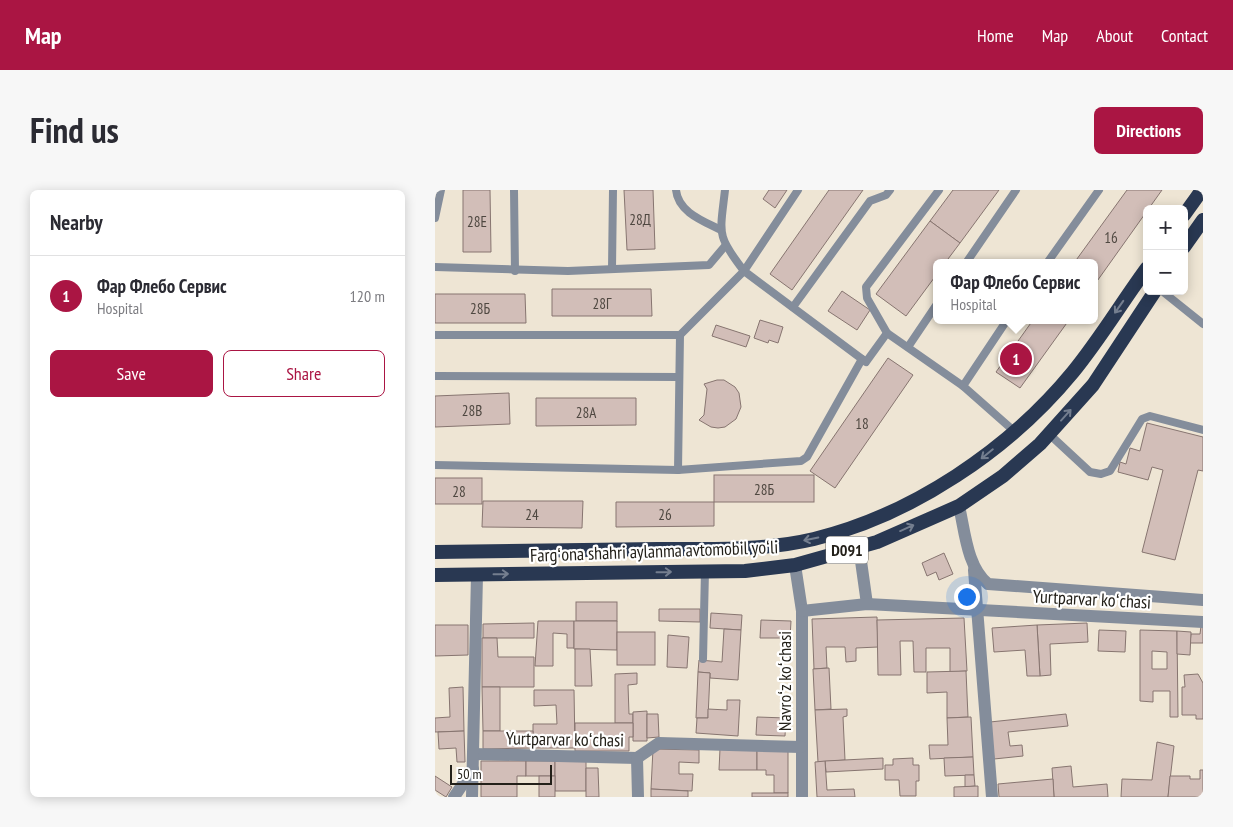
<!DOCTYPE html>
<html lang="en">
<head>
<meta charset="utf-8">
<style>
  :root { --surface:#fff; --page:#f7f7f7; --text:#2b2b33; --muted:#7c7c81; --line:#e1e1e2; --accent:#aa1543 }
  body { margin:0; font-family:"PT Sans Narrow",sans-serif; background:var(--page); color:var(--text) }
  .controls { position:absolute; right:15px; top:15px; display:grid; overflow:hidden; border-radius:8px; box-shadow:0 2px 12px #0003 }
  .controls button { width:45px; height:45px; display:grid; place-items:center; padding:0; border:0; border-bottom:1px solid var(--line); background:var(--surface); color:var(--text); font:25px sans-serif }
  .scale { position:absolute; left:15px; bottom:12px; width:102px; box-sizing:border-box; padding-left:5px; border:2px solid #232019; border-top:0; font-size:14px; line-height:18px; white-space:nowrap; color:#232019; -webkit-text-stroke:4px #fff; paint-order:stroke }
  .you { position:absolute; left:531px; top:406px; width:18px; height:18px; margin:-12px; border:4px solid #fff; border-radius:50%; background:#1a73e8; box-shadow:0 0 0 8px #1a73e833 }
  .badge { display:grid; place-items:center; width:32px; height:32px; border-radius:50%; background:var(--accent); color:#fff; font-size:16px; font-weight:700 }
  .pin { position:absolute; translate:-50% -50%; border:2px solid #fff; box-shadow:0 1px 5px #0006 }
  .popup { position:absolute; left:498px; top:69px; width:165px; height:65px; box-sizing:border-box; display:grid; place-content:center; border-radius:8px; background:var(--surface); filter:drop-shadow(0 1px 4px #0005); font-size:16px; white-space:nowrap; color:var(--muted) }
  .popup b { font-size:19px; color:var(--text) }
  .popup::after { content:''; position:absolute; left:50%; top:100%; margin-left:-10px; border:10px solid transparent; border-top-color:var(--surface) }
  .list { margin:0; padding:0; list-style:none }
  h2 { display:flex; justify-content:space-between; align-items:center; height:65px; margin:0; padding:0 20px; font-size:21px }
  h2 small { font-size:16px; font-weight:400; color:var(--muted) }
  .list li { display:grid; grid-template-columns:32px 1fr auto; gap:15px; align-items:center; box-sizing:border-box; height:80px; padding:0 20px; border-top:1px solid var(--line) }
  .list b { display:block; font-size:19px; white-space:nowrap }
  .list p { margin:0; font-size:16px; white-space:nowrap; color:var(--muted) }
  .list em { font-size:16px; font-style:normal; color:var(--muted) }
  .actions { display:flex; gap:10px; padding:15px 20px }
  .actions a { flex:1; padding:11px 0; border:1px solid var(--accent); border-radius:8px; text-align:center; font-size:18px; color:var(--accent) }
  .actions .main { background:var(--accent); color:#fff }
  .map { position:relative; flex:none; width:768px; height:607px; overflow:hidden; border-radius:8px }
  header { display:flex; align-items:center; gap:30px; box-sizing:border-box; height:70px; padding:0 25px; background:var(--accent); color:#fff }
  header strong { font-size:24px }
  nav { display:flex; gap:28px; margin-inline-start:auto; font-size:18px }
  .intro { display:flex; align-items:center; justify-content:space-between; box-sizing:border-box; height:120px; padding:0 30px }
  h1 { margin:0; font-size:35px }
  .button { padding:12px 22px; border-radius:8px; background:var(--accent); color:#fff; font-size:18px; font-weight:700 }
  main { display:flex; gap:30px; padding:0 30px }
  aside { flex:1; background:var(--surface); border-radius:8px; box-shadow:0 2px 12px #0003 }
  .map>svg:first-child { display:block }
  .building { fill:#d2beb8; stroke:#877570; fill-rule:evenodd }
  .lines { fill:none; stroke-linecap:round; stroke-linejoin:round }
  .service { stroke:#848d9b; stroke-width:8 }
  .minor { stroke:#848d9b; stroke-width:12 }
  .trunk { stroke:#293852; stroke-width:14 }
  .oneway { stroke:#747e8f }
  .labels { text-anchor:middle; dominant-baseline:central; stroke-width:4.5; stroke-linejoin:round; paint-order:stroke }
  .number-label { font-size:15px; fill:#4f4841 }
  .shield { fill:#fff; stroke:#65635e; stroke-width:1 }
  .shield-label { font-size:16px; font-weight:bold; fill:#232019 }
  .street-label { font-size:18px; fill:#232019; stroke:#fff }
</style>
</head>
<body>
<header>
<strong>Map</strong>
<nav><a>Home</a><a>Map</a><a>About</a><a>Contact</a></nav>
</header>
<div class="intro"><h1>Find us</h1><a class="button">Directions</a></div>
<main>
<aside>
<h2>Nearby<small></small></h2>
<ul class="list">
<li><span class="badge">1</span><div><b>Фар Флебо Сервис</b><p>Hospital</p></div><em>120 m</em></li>
</ul>
<div class="actions"><a class="main">Save</a><a>Share</a></div>
</aside>
<div class="map">
<svg width="768" height="607" viewBox="0 0 768 607">
  <rect width="100%" height="100%" fill="#eee5d4"/>
  <g class="building">
    <path d="M28,0H55L56,62H28Z"/>
    <path d="M189,0H218L220,59L192,60Z"/>
    <path d="M334,0H352L340,18L328,9Z"/>
    <path d="M394,0H428L357,100L335,84Z"/>
    <path d="M518,0H564L525,53L495,31Z"/>
    <path d="M692,0H727L660,94V73H639Z"/>
    <path d="M495,31L525,53L510,73H502V84L471,126L441,104Z"/>
    <path d="M117,99H216L217,126H117Z"/>
    <path d="M407,101L435,120L422,140L393,121Z"/>
    <path d="M0,104H90L91,133H0Z"/>
    <path d="M325,130L348,137L343,153L334,150L333,153L319,148Z"/>
    <path d="M598,130H634L585,198L561,182Z"/>
    <path d="M281,135L315,146L311,157L277,146Z"/>
    <path d="M453,168L478,185L400,298L375,281Z"/>
    <path d="M282,190H289L300,197L304,203L306,217L301,229L290,237L283,238L276,237L264,230L269,225L272,199L269,194Z"/>
    <path d="M74,203L75,234L0,237V206Z"/>
    <path d="M101,208H201V235L101,236Z"/>
    <path d="M712,233L768,247V281L763,280L740,370L707,362L728,280L717,277L713,290L683,282L685,272L691,274L695,258L705,261Z"/>
    <rect x="279" y="285" width="100" height="27"/>
    <rect x="0" y="288" width="47" height="26"/>
    <path d="M48,311H148L147,338L47,337Z"/>
    <path d="M181,312H279V336L181,337Z"/>
    <path d="M509,363L518,384L504,390L501,382L492,386L487,373Z"/>
    <rect x="141" y="412" width="41" height="19"/>
    <path d="M224,419H265V432L224,431Z"/>
    <path d="M276,423L307,425L306,440L275,438Z"/>
    <path d="M442,427L443,457L421,458V471L411,472L410,457H391L392,478L379,479L377,429Z"/>
    <path d="M529,428L532,481L515,482V458H491V482H479L478,451H465L466,485H443L442,430Z"/>
    <path d="M326,430L356,431L355,448H325Z"/>
    <path d="M103,431H139V458H132V444L118,443V476H100Z"/>
    <path d="M139,431H182V460L139,459Z"/>
    <path d="M99,433V448H48V434Z"/>
    <path d="M652,433L653,452L615,454L616,485L605,486L602,435Z"/>
    <path d="M0,435H33V465L0,466Z"/>
    <path d="M602,435L605,486H592L590,460L559,462L557,438Z"/>
    <path d="M766,436H768V453H755L756,444H765Z"/>
    <path d="M289,439L306,440L303,490L275,488V483L263,482L264,470L287,472Z"/>
    <path d="M664,440L691,441L690,462L663,461Z"/>
    <path d="M705,440L742,441L743,527H735V501H718V512L705,511ZM717,461L732,462V479H717Z"/>
    <path d="M742,441L756,442L755,465L742,464Z"/>
    <rect x="182" y="442" width="38" height="33"/>
    <path d="M233,445L254,447L252,478L232,477Z"/>
    <path d="M47,448H62L63,467H99V497H47Z"/>
    <path d="M140,459H155L157,496H140Z"/>
    <path d="M394,478L396,519L380,520L378,479Z"/>
    <path d="M531,481L533,527L512,528V502L492,503V482Z"/>
    <path d="M263,482L275,483L273,528H261Z"/>
    <path d="M202,483V494L193,495L194,524H198V533H180V484Z"/>
    <path d="M763,484L768,493V529H761V525H747V497H750L749,485Z"/>
    <path d="M28,497L29,541L0,542V528L15,527L14,498Z"/>
    <path d="M47,497H65V541H48Z"/>
    <path d="M99,500H139L140,558H98V534H122L121,515L99,516Z"/>
    <path d="M292,510H305L303,546L261,543L262,528H273V519L292,520Z"/>
    <path d="M412,519V526L408,527L410,570L383,572L380,520Z"/>
    <path d="M212,521V551H198V522Z"/>
    <path d="M212,524H223L224,547L212,548Z"/>
    <path d="M631,524L633,536L573,542L575,556L587,555L588,566L559,569L555,532Z"/>
    <path d="M322,527L351,528L350,546L321,545Z"/>
    <path d="M536,527L538,567L495,569L494,555H513L512,528Z"/>
    <path d="M140,533H198V547H194V561H140Z"/>
    <path d="M29,541L30,572H22L21,558L4,559L3,542Z"/>
    <path d="M48,541H98V558L48,559Z"/>
    <path d="M722,552L739,556L733,607H686L687,589L717,590Z"/>
    <path d="M218,559L264,560V573L244,572V584H258L257,601L216,599Z"/>
    <path d="M285,559H322V580H284Z"/>
    <path d="M322,559H353V603H339V585H331V580H322Z"/>
    <path d="M538,567L539,585L510,586L509,568Z"/>
    <path d="M448,568V579L391,582L390,571Z"/>
    <path d="M478,568V575H484V591H481V606H465L464,590H450V575H458V569Z"/>
    <path d="M46,571H91V586H82V607H46Z"/>
    <rect x="91" y="571" width="29" height="15"/>
    <rect x="120" y="571" width="31" height="30"/>
    <path d="M390,571L392,600L419,599L420,607H382L380,572Z"/>
    <path d="M636,576L638,597L672,594L673,607H619L617,578Z"/>
    <path d="M151,578H163L164,607H151Z"/>
    <path d="M765,580H768V607H733L735,586H755V589H765Z"/>
    <path d="M530,585H539L540,596L530,597Z"/>
    <path d="M0,586L17,597L11,607L0,600Z"/>
    <rect x="104" y="586" width="16" height="21"/>
    <path d="M618,589L619,607H564L563,594Z"/>
    <path d="M543,596V607H519V597Z"/>
    <path d="M216,599L253,601V607H216Z"/>
    <rect x="317" y="603" width="36" height="4"/>
  </g>
  <g class="lines">
    <g class="service">
      <path d="M79,0L80,81"/>
      <path d="M241,0C243,22 268,31 286,40"/>
      <path d="M363,0L309,81L431,172L452,143L528,196"/>
      <path d="M0,28L6,0"/>
      <path d="M531,73L581,0"/>
      <path d="M612,73L664,0"/>
      <path d="M0,77L133,81L274,75L290,56"/>
      <path d="M177,79L178,0"/>
      <path d="M727,101L768,134"/>
      <path d="M358,117L435,11L451,5L455,0"/>
      <path d="M572,130L528,196L579,241"/>
      <path d="M452,143L432,108L431,97L504,0"/>
      <path d="M0,145H245L243,280"/>
      <path d="M245,145L309,81C281,45 285,44 290,0"/>
      <path d="M473,157L502,114"/>
      <path d="M0,186L244,187"/>
      <path d="M614,244L655,282L666,284L675,281L707,229L715,226L768,240"/>
      <path d="M0,275L243,280L366,271L372,267L427,169"/>
      <path d="M268,469L270,381"/>
    </g>
    <g class="minor">
      <path d="M524,316C530,342 532,377 553,394L768,410"/>
      <path d="M424,357L432,414"/>
      <path d="M360,375L367,421V607"/>
      <path d="M539,380L557,607"/>
      <path d="M367,421L432,414L768,432"/>
      <path d="M38,564L202,568L224,553L366,557"/>
      <path d="M202,568L203,607"/>
      <path d="M19,607L38,579"/>
      <path d="M37,607L42,385"/>
    </g>
    <g class="trunk">
      <path d="M749,25L767,0"/>
      <path d="M749,57L768,30"/>
      <path d="M0,362C74,361 148,360 223,359C274,359 328,361 379,349C477,325 574,260 638,182C665,149 687,112 712,78"/>
      <path d="M0,385L310,381L360,375L442,352L524,316L568,286L605,254L658,195L720,101"/>
    </g>
  </g>
  <defs><path id="oneway-shaft" d="M-6 0H5M1.5-3L5.5 0L1.5 3" fill="none" stroke-width="1.6" stroke-linecap="round" stroke-linejoin="round" transform="scale(1.25)"/></defs>
  <g class="oneway">
    <use href="#oneway-shaft" transform="translate(684 117) rotate(125)"/>
    <use href="#oneway-shaft" transform="translate(631 225) rotate(-48)"/>
    <use href="#oneway-shaft" transform="translate(552 264) rotate(141)"/>
    <use href="#oneway-shaft" transform="translate(472 338) rotate(-24)"/>
    <use href="#oneway-shaft" transform="translate(376 349) rotate(168)"/>
    <use href="#oneway-shaft" transform="translate(229 382) rotate(-1)"/>
    <use href="#oneway-shaft" transform="translate(66 384) rotate(-1)"/>
  </g>
  <g class="labels">
    <g class="number-label">
      <text x="205" y="29">28Д</text>
      <text x="42" y="31">28Е</text>
      <text x="676" y="47">16</text>
      <text x="167" y="113">28Г</text>
      <text x="45" y="118">28Б</text>
      <text x="37" y="220">28В</text>
      <text x="151" y="222">28А</text>
      <text x="427" y="233">18</text>
      <text x="329" y="299">28Б</text>
      <text x="24" y="301">28</text>
      <text x="97" y="324">24</text>
      <text x="230" y="324">26</text>
    </g>
    <rect class="shield" x="391" y="346.5" width="42" height="27" rx="4"/>
    <g class="shield-label">
      <text x="412" y="360">D091</text>
    </g>
    <g class="street-label">
      <text transform="translate(219 361) rotate(-2)">Fargʻona shahri aylanma avtomobil yoʻli</text>
      <text transform="translate(657 409) rotate(3)">Yurtparvar koʻchasi</text>
      <text transform="translate(349 491) rotate(-90)">Navroʻz koʻchasi</text>
      <text transform="translate(130 549) rotate(1)">Yurtparvar koʻchasi</text>
    </g>
  </g>
</svg>
<div class="controls">
<button>+</button>
<button>−</button>
</div>
<div class="scale">50 m</div>
<div class="you"></div>
<div class="pin badge" style="left:581px;top:169px">1</div>
<div class="popup"><b>Фар Флебо Сервис</b>Hospital</div>
</div>
</main>
</body>
</html>
